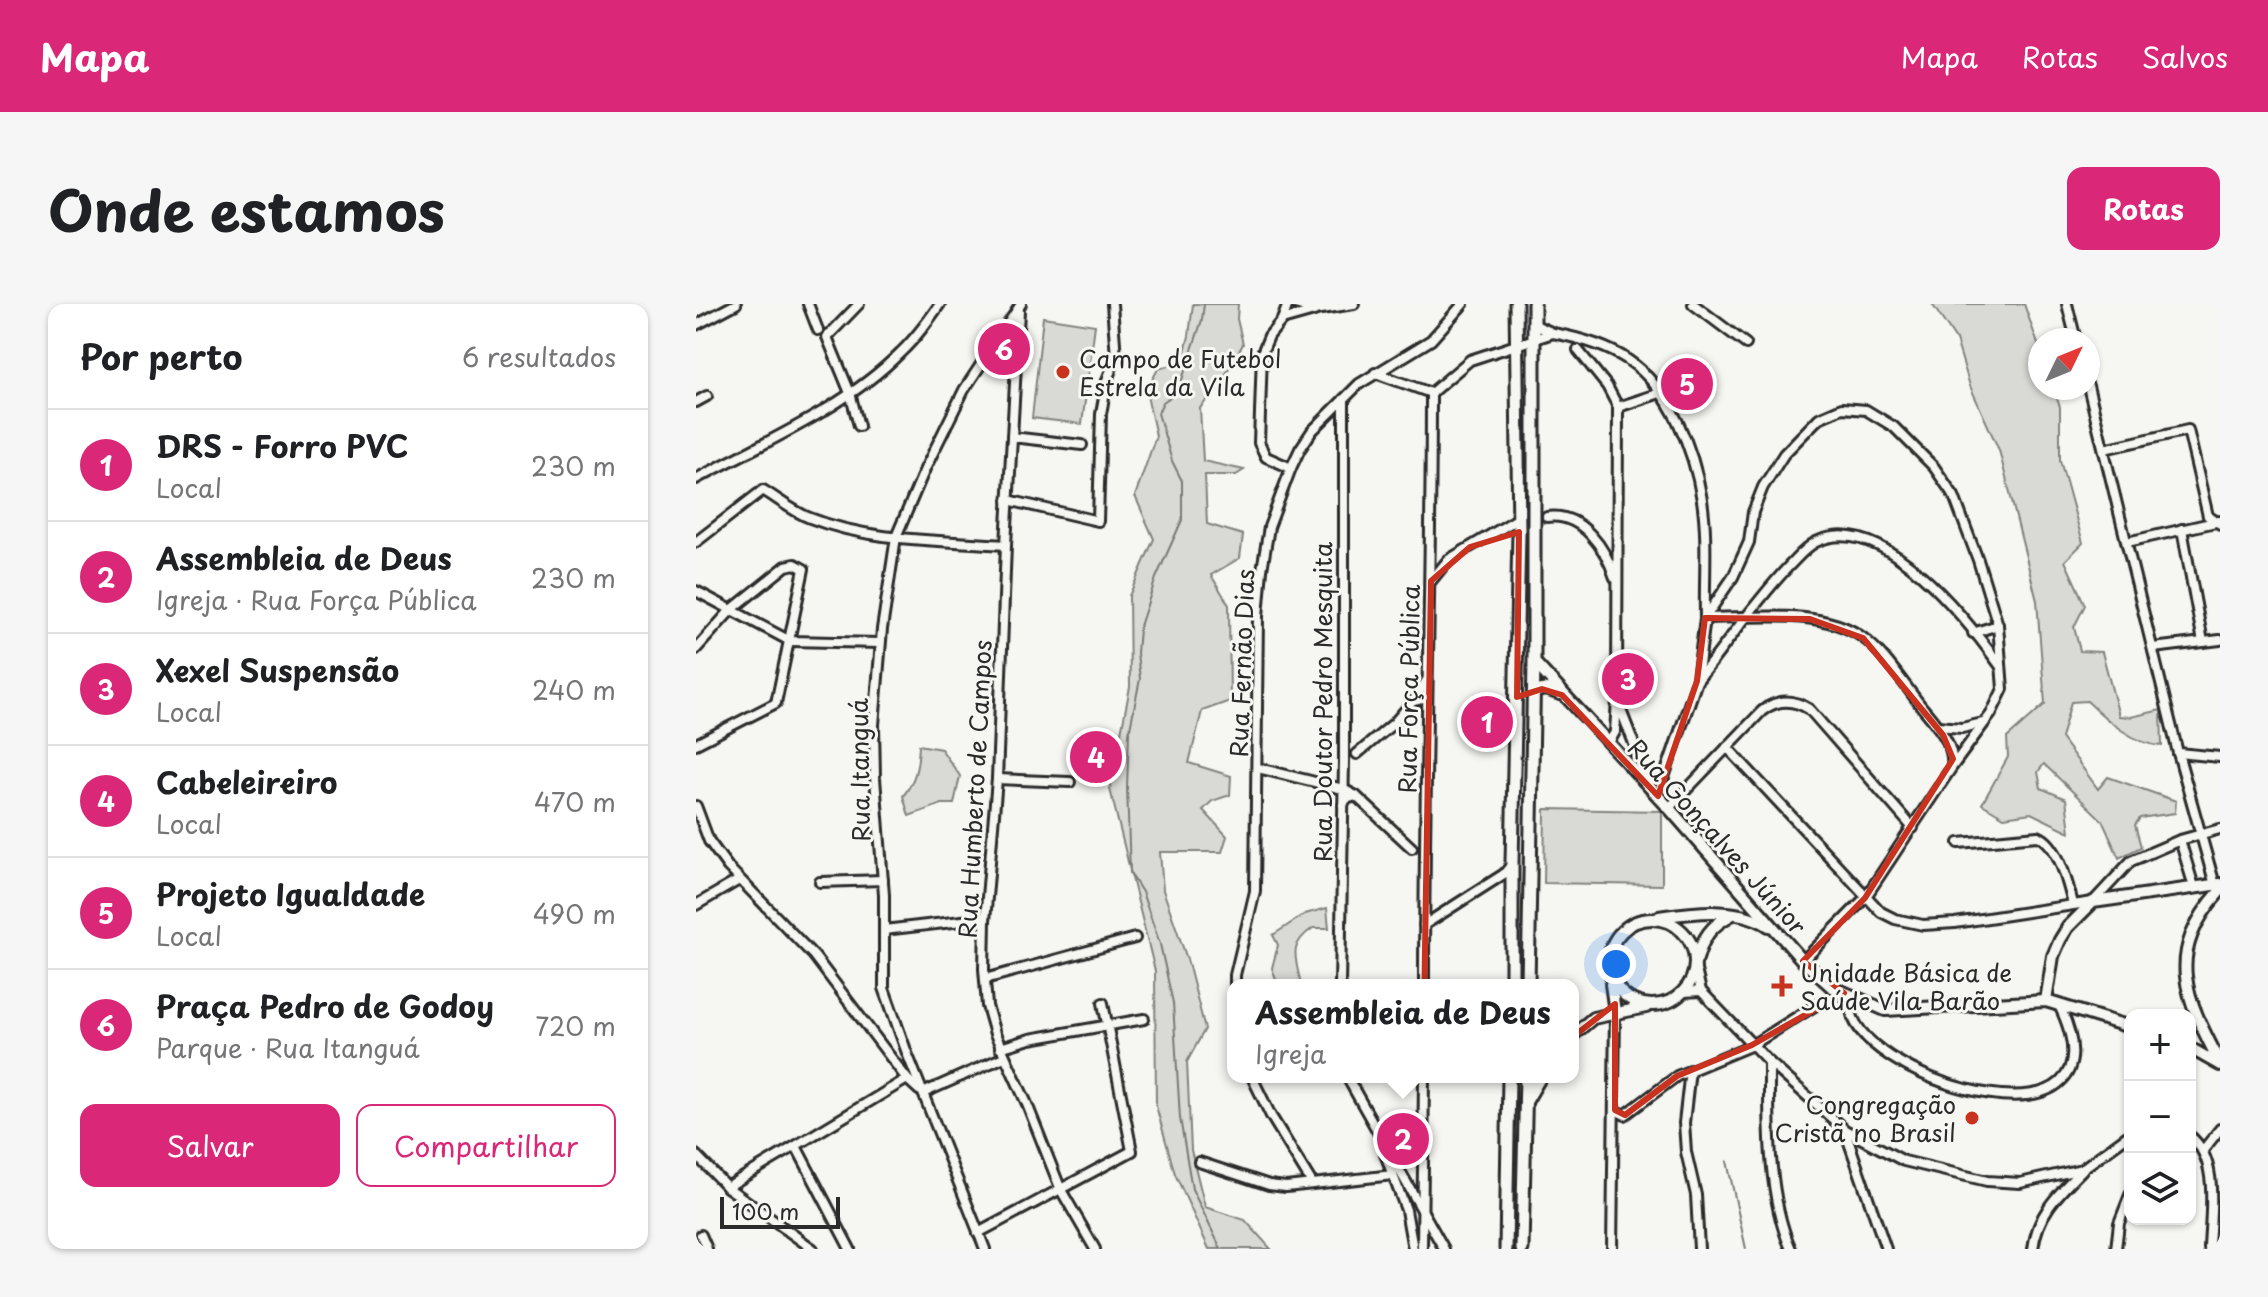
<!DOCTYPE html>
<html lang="pt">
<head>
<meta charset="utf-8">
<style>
  :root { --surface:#fff; --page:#f6f6f6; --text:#202124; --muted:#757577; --line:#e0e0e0; --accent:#db2777 }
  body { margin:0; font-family:"Playpen Sans",sans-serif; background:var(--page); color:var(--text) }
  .controls { position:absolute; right:24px; bottom:24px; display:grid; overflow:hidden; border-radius:16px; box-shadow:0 2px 6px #0004 }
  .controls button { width:72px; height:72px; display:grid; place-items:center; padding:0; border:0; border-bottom:2px solid var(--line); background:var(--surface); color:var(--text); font:40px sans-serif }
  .compass { position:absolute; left:1332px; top:24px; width:72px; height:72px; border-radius:50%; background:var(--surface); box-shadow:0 2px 6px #0004; rotate:47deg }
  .scale { position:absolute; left:24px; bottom:20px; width:120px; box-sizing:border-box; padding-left:8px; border:4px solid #2b2b2b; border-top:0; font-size:22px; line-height:28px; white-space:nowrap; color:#2b2b2b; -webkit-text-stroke:6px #f6f6f2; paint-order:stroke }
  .you { position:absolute; left:920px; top:660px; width:28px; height:28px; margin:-20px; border:6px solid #fff; border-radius:50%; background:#1a73e8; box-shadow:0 0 0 12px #1a73e833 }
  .badge { display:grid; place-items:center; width:52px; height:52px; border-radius:50%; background:var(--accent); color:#fff; font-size:26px; font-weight:700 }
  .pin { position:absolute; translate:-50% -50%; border:4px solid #fff; box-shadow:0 2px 8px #0006 }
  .popup { position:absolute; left:531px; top:675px; width:352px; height:104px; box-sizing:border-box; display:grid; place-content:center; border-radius:16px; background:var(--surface); filter:drop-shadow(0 2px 6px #0005); font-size:26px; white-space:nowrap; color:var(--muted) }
  .popup b { font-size:30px; color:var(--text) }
  .popup::after { content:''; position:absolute; left:50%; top:100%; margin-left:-16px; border:16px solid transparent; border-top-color:var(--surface) }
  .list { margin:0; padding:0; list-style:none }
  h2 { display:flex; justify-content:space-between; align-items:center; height:104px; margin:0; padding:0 32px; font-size:34px }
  h2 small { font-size:26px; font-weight:400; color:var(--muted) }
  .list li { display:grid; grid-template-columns:52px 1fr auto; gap:24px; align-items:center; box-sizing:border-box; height:112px; padding:0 32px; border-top:2px solid var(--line) }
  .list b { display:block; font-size:30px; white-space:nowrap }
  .list p { margin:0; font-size:26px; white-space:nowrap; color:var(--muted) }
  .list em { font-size:26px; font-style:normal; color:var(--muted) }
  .actions { display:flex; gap:16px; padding:24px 32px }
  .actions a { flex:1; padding:18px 0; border:2px solid var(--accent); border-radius:16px; text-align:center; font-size:28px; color:var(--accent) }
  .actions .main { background:var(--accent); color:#fff }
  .icon { flex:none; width:44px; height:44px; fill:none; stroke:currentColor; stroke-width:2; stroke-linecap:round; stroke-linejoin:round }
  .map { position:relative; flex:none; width:1524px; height:945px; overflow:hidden; border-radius:16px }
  header { display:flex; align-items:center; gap:48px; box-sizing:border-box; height:112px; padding:0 40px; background:var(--accent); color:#fff }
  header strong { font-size:38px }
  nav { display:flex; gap:44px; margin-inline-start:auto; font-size:28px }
  .intro { display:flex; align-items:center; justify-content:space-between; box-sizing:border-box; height:192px; padding:0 48px }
  h1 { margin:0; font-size:56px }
  .button { padding:20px 36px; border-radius:16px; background:var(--accent); color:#fff; font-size:28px; font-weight:700 }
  main { display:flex; gap:48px; padding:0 48px }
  aside { flex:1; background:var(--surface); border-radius:16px; box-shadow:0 2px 6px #0004 }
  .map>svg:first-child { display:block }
  .green { fill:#d9d9d5; stroke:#828280; stroke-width:2 }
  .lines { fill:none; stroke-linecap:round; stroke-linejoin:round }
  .stream { stroke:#7a7a78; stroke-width:2 }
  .minor-casing { stroke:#2b2b2b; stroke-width:14 }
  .tertiary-casing { stroke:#2b2b2b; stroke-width:16 }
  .secondary-casing { stroke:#2b2b2b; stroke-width:17 }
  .minor { stroke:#f6f6f2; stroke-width:8 }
  .tertiary { stroke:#f6f6f2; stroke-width:10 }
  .secondary { stroke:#f6f6f2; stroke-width:11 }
  .marked { fill:none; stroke:#c8321e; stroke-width:6; stroke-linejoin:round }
  .poi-dot { fill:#c8321e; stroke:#f6f6f2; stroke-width:3 }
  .labels { text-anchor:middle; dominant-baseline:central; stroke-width:6; stroke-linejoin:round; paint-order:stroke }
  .poi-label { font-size:24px; fill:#2b2b2b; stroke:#f6f6f2; text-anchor:start }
  .street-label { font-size:24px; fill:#2b2b2b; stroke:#f6f6f2 }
</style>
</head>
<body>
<header>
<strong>Mapa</strong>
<nav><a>Mapa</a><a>Rotas</a><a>Salvos</a></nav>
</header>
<div class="intro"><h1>Onde estamos</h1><a class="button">Rotas</a></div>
<main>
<aside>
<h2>Por perto<small>6 resultados</small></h2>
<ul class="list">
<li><span class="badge">1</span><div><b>DRS - Forro PVC</b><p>Local</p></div><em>230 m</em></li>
<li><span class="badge">2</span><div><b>Assembleia de Deus</b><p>Igreja · Rua Força Pública</p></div><em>230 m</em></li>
<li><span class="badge">3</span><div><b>Xexel Suspensão</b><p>Local</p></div><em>240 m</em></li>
<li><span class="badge">4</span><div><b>Cabeleireiro</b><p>Local</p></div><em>470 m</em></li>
<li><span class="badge">5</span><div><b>Projeto Igualdade</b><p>Local</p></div><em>490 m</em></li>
<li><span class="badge">6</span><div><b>Praça Pedro de Godoy</b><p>Parque · Rua Itanguá</p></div><em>720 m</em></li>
</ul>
<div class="actions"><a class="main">Salvar</a><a>Compartilhar</a></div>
</aside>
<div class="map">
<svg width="1524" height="945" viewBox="0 0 1524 945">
  <rect width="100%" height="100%" fill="#f6f6f2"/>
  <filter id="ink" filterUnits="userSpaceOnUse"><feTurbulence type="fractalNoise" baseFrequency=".0125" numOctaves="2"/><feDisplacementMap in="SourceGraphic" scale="16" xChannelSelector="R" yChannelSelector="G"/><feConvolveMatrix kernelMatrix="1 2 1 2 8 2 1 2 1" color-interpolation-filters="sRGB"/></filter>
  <g filter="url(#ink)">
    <g class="green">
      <path d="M497,0H542L541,15L547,40L523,82L504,104L507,157L548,166L540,171H509L511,220L547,231L544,254L515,271L533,301L534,397L506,407L493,459L535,472L534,491L516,497L507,506L531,532L526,548H464L467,586L491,655L509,725L491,758L495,846L509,903L549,916L575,945H513L479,870L460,802L459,667L414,485L434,383L433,292L458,235L439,192L460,132L450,87L462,65L486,58L493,32Z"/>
      <path d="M1236,0H1328L1344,46V84H1357L1364,103V156L1387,239L1369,257L1389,301L1378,323L1384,347L1406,348L1423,412L1435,413L1465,406L1466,442C1437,440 1412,417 1391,397L1375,398L1365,434L1402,485L1412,473L1480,497L1479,509L1444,514L1439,521L1445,543L1423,554L1406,516L1348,460L1342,468L1345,484L1370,495L1374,528L1335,509L1308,513L1286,500L1312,453L1311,434L1349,400L1341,297L1303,146L1274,82L1260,36Z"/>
      <path d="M347,13L399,21L386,120L336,114Z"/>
      <path d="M223,441L245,445L264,472L258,500H246L213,512L207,492C220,476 222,462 223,441Z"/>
      <path d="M849,505L966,507V581L848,579Z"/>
      <path d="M631,604L633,624H617C591,642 600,654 605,681H582L576,664L582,641L577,631L609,610Z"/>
    </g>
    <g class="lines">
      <g class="stream">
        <path d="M508,0L506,16L482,88L467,98L462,109L476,157L486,177V216L460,274L443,325L441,349L444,375L433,429L431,483L434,569L446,588L464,640L477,699L484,814L496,885L525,945"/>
        <path d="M1031,857L1050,945"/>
      </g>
      <defs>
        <g id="minor">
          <path d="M112,0L122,26"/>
          <path d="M592,0L586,16L618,7"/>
          <path d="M599,0L619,6L658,0"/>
          <path d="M997,0L1050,40"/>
          <path d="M1371,0L1380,36"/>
          <path d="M323,7L310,241L301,475L289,617L288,665L291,702L299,730L331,800L365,886L399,945"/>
          <path d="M0,21L40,0"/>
          <path d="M857,29C884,34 910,41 932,56C975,85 998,147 1006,196C1012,234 1008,275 1009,314C1055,314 1127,304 1166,333C1188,349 1205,376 1222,398C1236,416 1259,438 1256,462"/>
          <path d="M882,46L911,82L922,103L921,396L919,428L915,435L910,436"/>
          <path d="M679,69L735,89"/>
          <path d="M1392,82L1482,449L1519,581"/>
          <path d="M735,89L774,56L857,29L839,21"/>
          <path d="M0,98L11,92"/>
          <path d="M922,103L964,89"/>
          <path d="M163,122L154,89L131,33L163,0"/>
          <path d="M316,133L386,141"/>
          <path d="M1408,145L1492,126L1512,212L1524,220"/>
          <path d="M595,164L604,145L616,127L663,80L735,36L767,0"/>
          <path d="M0,175C67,139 151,103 205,48C220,34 232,17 244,0"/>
          <path d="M312,196L402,217L405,110L411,76L420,53L416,0"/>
          <path d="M851,213C886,208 910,245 919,274"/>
          <path d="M1486,225L1507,338"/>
          <path d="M0,238L67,186C82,195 98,208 114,214C175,238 245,236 310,241"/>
          <path d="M1431,238L1524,217"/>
          <path d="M735,277L752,256L823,214"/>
          <path d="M0,287L94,337L184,339"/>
          <path d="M1277,329L1302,321"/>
          <path d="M1457,344L1524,336"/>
          <path d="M0,345L34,307L90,262L99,260L108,265L80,399L0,440"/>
          <path d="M731,376L717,397L731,394"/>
          <path d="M1001,377C1032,338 1059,298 1093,262C1101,254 1110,243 1120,238C1187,206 1272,317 1305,363"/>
          <path d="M923,401L954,481"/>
          <path d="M1241,422L1266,424L1287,419"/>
          <path d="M1031,443L1185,608L1199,615L1227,621L1259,619L1397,598L1435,557L1484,536L1524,525"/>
          <path d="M1482,449L1524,453"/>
          <path d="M661,450L698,419L717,397"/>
          <path d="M562,464L647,485L660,492L650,495L647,501"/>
          <path d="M301,475L374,478"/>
          <path d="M962,491L1001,377L1009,314L1037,273L1053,238L1057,208L1067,183L1088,150L1123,114L1146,104L1170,106L1198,123L1238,163L1258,192L1282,256L1302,321L1307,385L1295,410L1256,463L1169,594L1107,657"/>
          <path d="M660,492L716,544"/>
          <path d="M0,502L13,537L32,563L118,652L211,775L223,786"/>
          <path d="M973,504L1066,407C1081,395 1097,395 1113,405L1217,524"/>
          <path d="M1484,536L1498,583"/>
          <path d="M1263,539L1342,532C1363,540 1372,581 1377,600"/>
          <path d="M124,578L187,576"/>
          <path d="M0,601L43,576"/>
          <path d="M728,621L808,570L816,560"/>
          <path d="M188,626L283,615L289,617"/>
          <path d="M289,675L439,634"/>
          <path d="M539,681V671L559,587L562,312L566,266L573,223L595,164L570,153L563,139L566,49L573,32L586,16"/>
          <path d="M644,681L648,457V95"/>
          <path d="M728,681C728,484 735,286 735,89"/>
          <path d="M1005,687L1073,758L1149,826L1208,857L1291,877L1324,879L1386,865L1434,830"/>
          <path d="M987,688L1005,687L999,662"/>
          <path d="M1160,695L1155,707C1169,779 1438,857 1363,701"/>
          <path d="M304,744L334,735L448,715"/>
          <path d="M1073,758C1073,816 1071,891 1095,945"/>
          <path d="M994,766L988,819L990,848L1000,891L1003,945"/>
          <path d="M556,773L575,812L616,879"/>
          <path d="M651,773L748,945"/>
          <path d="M227,789L308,753"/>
          <path d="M919,806L929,811L981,772L1056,741L1120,701L1148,689"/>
          <path d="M1149,827L1190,945"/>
          <path d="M1494,832C1524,856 1514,909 1513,945"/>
          <path d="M100,842L154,945"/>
          <path d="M1508,845L1524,825"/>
          <path d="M689,850L710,906L717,945"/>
          <path d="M0,851L31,883L117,945"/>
          <path d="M503,858L573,881L590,883L697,871"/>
          <path d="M31,883L211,775"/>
          <path d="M282,929L436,847L407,699"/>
          <path d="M5,931L11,945"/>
          <path d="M289,945L211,749L188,684V591L179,474L178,421L186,325L200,233L229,165L268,86L325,0"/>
          <path d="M726,945L728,773"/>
          <path d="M916,945L919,708"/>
          <path d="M1337,945C1341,910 1362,890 1386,866"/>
          <path d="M1420,945L1423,919L1434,891"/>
        </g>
        <g id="tertiary">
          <path d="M838,358L973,504L1107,657L1136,683L1189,706L1350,697L1434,723"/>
          <path d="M837,388L850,385L864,390"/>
          <path d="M1524,587C1468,650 1489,692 1524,759"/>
          <path d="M963,613C998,608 1042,602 1073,622"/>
          <circle cx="956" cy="658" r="43"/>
          <path d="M1001,655C1007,633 1015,622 1035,611"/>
          <path d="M915,680L919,708"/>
          <path d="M1350,697L1357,652L1364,636L1372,623L1397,598L1524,580"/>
          <path d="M877,731L897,714L950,703"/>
          <path d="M1494,744L1524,761"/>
        </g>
        <g id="secondary">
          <path d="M816,681V559L823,228L820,0"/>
          <path d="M832,681L838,358V0"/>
          <path d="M830,797L844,773"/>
          <path d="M810,945L813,773"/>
          <path d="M826,945L830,773"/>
        </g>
      </defs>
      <use href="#minor" class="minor-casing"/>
      <use href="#tertiary" class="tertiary-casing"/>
      <use href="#secondary" class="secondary-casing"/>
      <use href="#minor" class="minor"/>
      <use href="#tertiary" class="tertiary"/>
      <use href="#secondary" class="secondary"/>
    </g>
  </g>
  <path class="marked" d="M823,228L821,393L846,385L866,391L962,492L1001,377L1009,314L1114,315L1167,334L1247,431L1257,455L1169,594L1107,657L1148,689L1056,741L981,772L929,811L919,806V700L860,746L831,755L797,752L728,708L735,277L774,243Z"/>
  <g class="poi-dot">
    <circle cx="367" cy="68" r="8"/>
    <path d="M1082 670h8v8h8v8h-8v8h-8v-8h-8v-8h8z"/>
    <circle cx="1276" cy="814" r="8"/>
  </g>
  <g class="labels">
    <g class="poi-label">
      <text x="383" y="54">Campo de Futebol<tspan x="383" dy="28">Estrela da Vila</tspan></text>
      <text x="1104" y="668">Unidade Básica de<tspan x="1104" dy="28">Saúde Vila Barão</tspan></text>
      <text x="1260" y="800" text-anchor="end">Congregação<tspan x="1260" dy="28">Cristã no Brasil</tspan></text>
    </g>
    <g class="street-label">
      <text transform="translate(545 359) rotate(-88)">Rua Fernão Dias</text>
      <text transform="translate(712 385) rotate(-89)">Rua Força Pública</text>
      <text transform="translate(626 398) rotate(-90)">Rua Doutor Pedro Mesquita</text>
      <text transform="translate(163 466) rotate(-91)">Rua Itanguá</text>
      <text transform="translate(278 485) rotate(-87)">Rua Humberto de Campos</text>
      <text transform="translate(1022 532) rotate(48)">Rua Gonçalves Júnior</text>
    </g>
  </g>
</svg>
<div class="controls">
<button>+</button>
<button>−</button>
<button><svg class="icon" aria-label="layers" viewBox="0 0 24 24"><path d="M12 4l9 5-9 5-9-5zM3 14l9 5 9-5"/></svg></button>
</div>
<svg class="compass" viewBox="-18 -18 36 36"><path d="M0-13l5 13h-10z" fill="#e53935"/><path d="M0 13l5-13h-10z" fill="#757577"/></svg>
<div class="scale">100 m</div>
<div class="you"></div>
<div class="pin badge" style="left:791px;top:418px">1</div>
<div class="pin badge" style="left:707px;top:835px">2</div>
<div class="popup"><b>Assembleia de Deus</b>Igreja</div>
<div class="pin badge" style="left:932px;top:375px">3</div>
<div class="pin badge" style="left:400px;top:453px">4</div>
<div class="pin badge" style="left:991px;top:80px">5</div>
<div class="pin badge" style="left:308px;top:45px">6</div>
</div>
</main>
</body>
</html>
